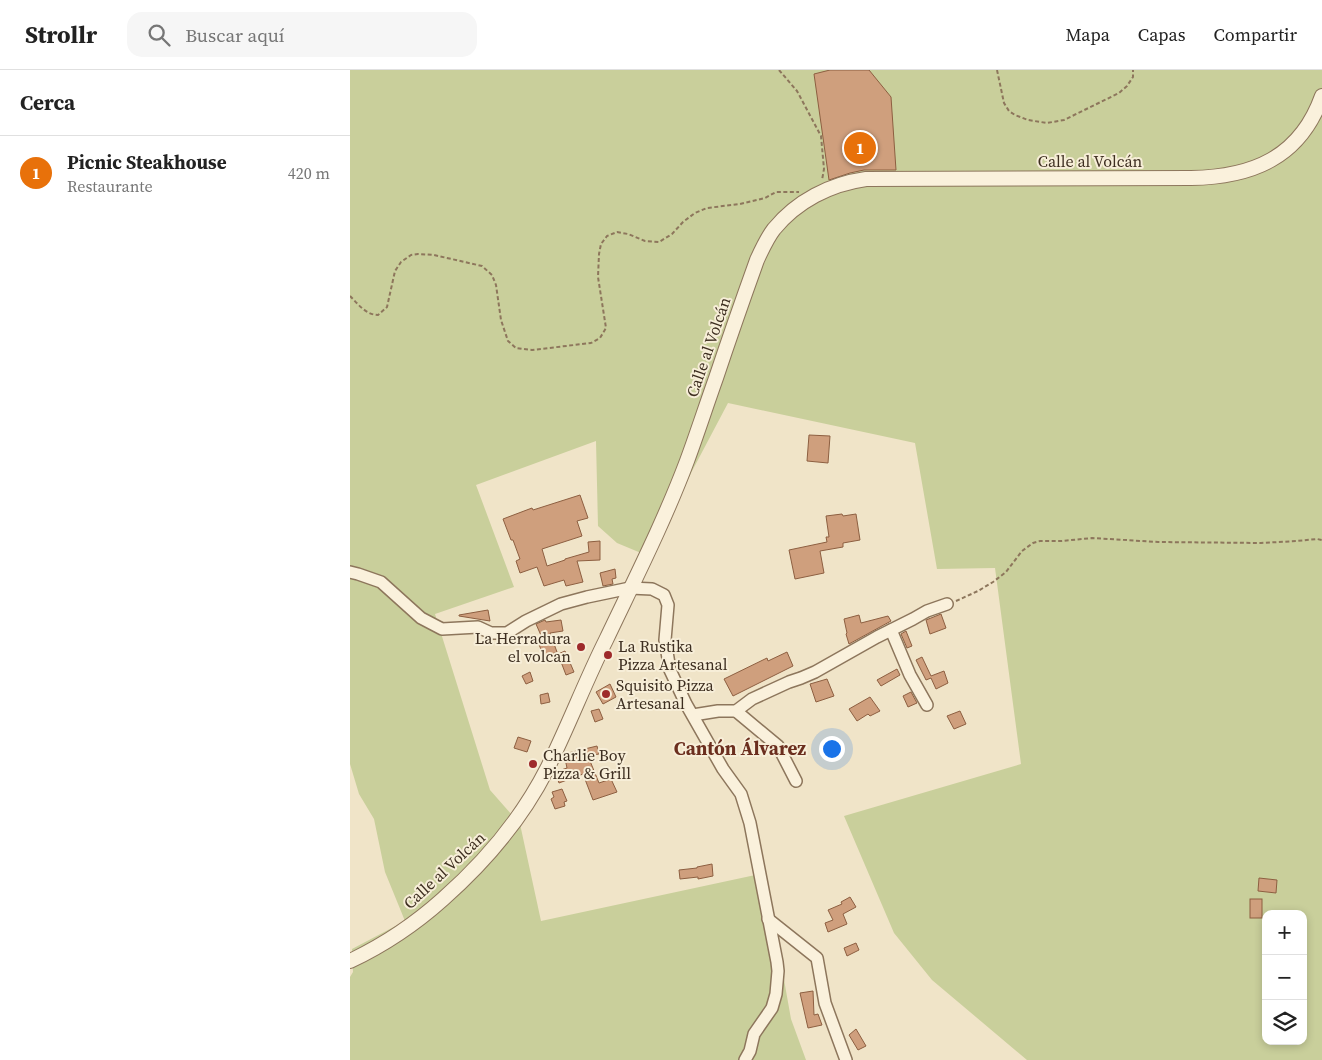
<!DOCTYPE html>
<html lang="es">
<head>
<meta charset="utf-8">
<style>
  :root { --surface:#fff; --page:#f6f6f6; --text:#222; --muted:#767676; --line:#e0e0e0; --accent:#db2777 }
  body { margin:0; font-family:"Source Serif 4",serif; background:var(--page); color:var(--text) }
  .controls { position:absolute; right:15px; bottom:15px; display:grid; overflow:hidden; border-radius:10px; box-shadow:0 2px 8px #0003 }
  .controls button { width:45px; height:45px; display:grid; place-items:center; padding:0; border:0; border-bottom:1px solid var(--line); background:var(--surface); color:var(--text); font:25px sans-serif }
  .you { position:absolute; left:481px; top:678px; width:18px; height:18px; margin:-12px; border:4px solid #fff; border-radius:50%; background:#1a73e8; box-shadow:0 0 0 8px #1a73e833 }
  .badge { display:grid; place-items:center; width:32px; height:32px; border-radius:50%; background:var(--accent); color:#fff; font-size:16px; font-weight:700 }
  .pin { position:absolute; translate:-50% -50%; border:2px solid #fff; box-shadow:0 1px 5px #0006 }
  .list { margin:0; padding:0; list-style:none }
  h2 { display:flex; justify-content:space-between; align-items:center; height:65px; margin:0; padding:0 20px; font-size:21px }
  h2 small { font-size:16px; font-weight:400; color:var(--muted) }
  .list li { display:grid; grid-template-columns:32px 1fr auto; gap:15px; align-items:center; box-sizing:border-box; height:75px; padding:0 20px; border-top:1px solid var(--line) }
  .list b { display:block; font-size:19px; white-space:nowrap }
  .list p { margin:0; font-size:16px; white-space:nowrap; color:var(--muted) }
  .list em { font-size:16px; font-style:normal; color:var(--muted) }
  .icon { flex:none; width:28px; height:28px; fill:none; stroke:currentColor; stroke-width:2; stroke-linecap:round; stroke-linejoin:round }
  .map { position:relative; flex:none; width:972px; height:990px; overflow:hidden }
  header { display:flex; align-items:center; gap:30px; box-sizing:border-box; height:70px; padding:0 25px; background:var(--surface); border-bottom:1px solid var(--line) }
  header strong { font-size:24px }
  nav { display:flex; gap:28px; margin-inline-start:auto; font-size:18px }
  .search { width:350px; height:45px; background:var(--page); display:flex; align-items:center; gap:12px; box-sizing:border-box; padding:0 18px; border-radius:15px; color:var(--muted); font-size:19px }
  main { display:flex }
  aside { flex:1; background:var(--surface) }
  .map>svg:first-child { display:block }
  .green { fill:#c9cf9b; fill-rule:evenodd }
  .building { fill:#cf9f7d; stroke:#8d5f41 }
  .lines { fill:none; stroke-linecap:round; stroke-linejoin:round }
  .minor-casing { stroke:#8d765c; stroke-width:14 }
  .tertiary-casing { stroke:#8d765c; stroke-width:16 }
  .path { stroke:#8d765c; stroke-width:2; stroke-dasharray:4 2.5; stroke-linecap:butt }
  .minor { stroke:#faf1dc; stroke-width:11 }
  .tertiary { stroke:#faf1dc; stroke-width:14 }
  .poi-dot { fill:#9e2a2b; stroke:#f7eed8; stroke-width:2 }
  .labels { text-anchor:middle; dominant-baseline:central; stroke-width:4; stroke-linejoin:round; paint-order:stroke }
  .street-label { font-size:16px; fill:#3d2e20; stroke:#f7eed8 }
  .poi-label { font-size:16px; fill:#3d2e20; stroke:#f7eed8; text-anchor:start }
  .quarter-label { font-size:19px; font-weight:bold; fill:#6b2e1e; stroke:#f7eed8 }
</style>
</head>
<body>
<header>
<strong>Strollr</strong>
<div class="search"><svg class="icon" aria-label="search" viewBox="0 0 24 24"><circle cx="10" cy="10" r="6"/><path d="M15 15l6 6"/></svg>Buscar aquí</div>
<nav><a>Mapa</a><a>Capas</a><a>Compartir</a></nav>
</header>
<main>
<aside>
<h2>Cerca<small></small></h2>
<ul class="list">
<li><span class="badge" style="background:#e8710a">1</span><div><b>Picnic Steakhouse</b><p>Restaurante</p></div><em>420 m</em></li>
</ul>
</aside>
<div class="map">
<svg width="972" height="990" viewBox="0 0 972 990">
  <rect width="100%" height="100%" fill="#f0e4c8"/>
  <path class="green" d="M0,0H972V990H677L582,910L544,863L494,746L671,694L645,498L587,499L565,373L378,333L341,403L303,488L267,473L248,456L246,371L126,415L164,517L85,544L140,720L170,754L191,851L410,804L427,870L441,949L456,990H0V907L3,902L2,879L55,851L35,802L24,749L9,724L0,694ZM916,844H953V971H916Z"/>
  <g class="building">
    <path d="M480,0H519L541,27L546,100H514L500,103L479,110L464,4Z"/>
    <path d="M459,365L480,366L478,393L457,391Z"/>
    <path d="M230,425L238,448L227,451L232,466L192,479L197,496L215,490V489L239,482L238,472L250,471V490L227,491L233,512L216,516L214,510L194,516L187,497L170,503L166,491L170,489L163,470H161L153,449L182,438L183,440Z"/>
    <path d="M492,444L493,446L506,444L510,470L493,473V477L470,481L474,503L445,509L439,480L477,472L476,467H479L476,446Z"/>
    <path d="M265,499L266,508L262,509L263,514L253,516L250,503Z"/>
    <path d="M138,540L140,551L109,546V545Z"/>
    <path d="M591,544L596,558L580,564L576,550Z"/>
    <path d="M509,545L511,553L538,546L541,551L499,574L496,564L497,563L494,549Z"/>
    <path d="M195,550L196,552L211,550L213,561L200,563L207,582L194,587L188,572L193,570L186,554Z"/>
    <path d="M556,561L562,576L557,578L551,564Z"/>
    <path d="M215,581L224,602L216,605L208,584Z"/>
    <path d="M437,582L443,596L383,626L374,609L417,588L418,591Z"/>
    <path d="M572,587L581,606L594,601L598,613L586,619L581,608L576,610L566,590Z"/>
    <path d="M547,599L550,605L531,616L527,610Z"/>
    <path d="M180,602L183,611L176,614L172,606Z"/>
    <path d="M477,609L484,626L466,632L460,614Z"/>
    <path d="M260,614L266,627L253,634L246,622Z"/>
    <path d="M561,622L567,633L558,637L553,626Z"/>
    <path d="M198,623L200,632L191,634L190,625Z"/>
    <path d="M520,627L530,641L520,646L518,644L507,651L499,639Z"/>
    <path d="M249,639L253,649L245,652L241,641Z"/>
    <path d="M610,641L616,654L604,659L597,646Z"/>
    <path d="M168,667L181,671L177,682L164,678Z"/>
    <path d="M247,676L249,684L238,686L249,713L261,709L267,722L243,730L233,704L209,713L205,702L217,698L214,684Z"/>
    <path d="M212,719L217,731L214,732L215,736L205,739L201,729L204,727L202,722Z"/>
    <path d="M362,794L363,806L348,809V807L330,809L329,800L347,798V797Z"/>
    <path d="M909,808L927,810L926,823L908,821Z"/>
    <path d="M500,827L506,837L493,844L497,854L478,862L475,853L483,850L478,840L492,834L491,832Z"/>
    <rect x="900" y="829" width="12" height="19"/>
    <path d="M506,873L509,880L497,886L494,878Z"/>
    <path d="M463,921L464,945L468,944L472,955L458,958L450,923Z"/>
    <path d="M506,959L516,976L508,980L499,965Z"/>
  </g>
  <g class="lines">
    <defs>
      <g id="minor">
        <path d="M0,502L8,504L31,512L71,548L92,559L128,557L141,563H157L176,551L211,534L237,527L280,518L302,519L314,525L318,535L315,570L320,600L336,634L373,699L391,724L400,753L427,892L428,901L426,924L422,938L404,964L400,981L395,990"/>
        <path d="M541,560L560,605L577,635"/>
        <path d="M386,641L428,676L446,711"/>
        <path d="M343,645L368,641H386L402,629L439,612L451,608L465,602L527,567L563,549L577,541L597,534"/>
        <path d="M418,849L467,888L475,933L496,990"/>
      </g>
      <path id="tertiary" d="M0,891C36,874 64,855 93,829C136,791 171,750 197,699C218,657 235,612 256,570C284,511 314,452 337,391C347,364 356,336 366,308C379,269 393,229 407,190C412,179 417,168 424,159C447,131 480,114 516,109L841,108C902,107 950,88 972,26"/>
    </defs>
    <use href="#minor" class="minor-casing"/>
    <use href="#tertiary" class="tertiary-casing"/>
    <g class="path">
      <path d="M429,0L447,21L471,66L474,99L472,110"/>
      <path d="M647,0L654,33L659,41L665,45L678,50L697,53L714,50L769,23L777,16L783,7V0"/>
      <path d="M0,226C8,234 16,245 28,245L37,237L45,201L51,192L61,185L68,184L84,185L132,196L142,205L146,215L151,250L158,271L166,278L182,280L241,273L250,268L256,258L248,207L249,184L251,174L257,166L267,162L278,164L295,171L309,172L322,164L333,152L345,143L357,138L390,134L415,128L426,122H449"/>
      <path d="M606,531L628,521L643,512L656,502L672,481L683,473L690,471H711L742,468L808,472L911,473L947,471L967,469L972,470"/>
    </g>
    <use href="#minor" class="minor"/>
    <use href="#tertiary" class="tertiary"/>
  </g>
  <g class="poi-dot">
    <circle cx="231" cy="577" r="5"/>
    <circle cx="258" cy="585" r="5"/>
    <circle cx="256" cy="624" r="5"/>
    <circle cx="183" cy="694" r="5"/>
  </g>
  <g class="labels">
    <g class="street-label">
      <text x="740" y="91">Calle al Volcán</text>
      <text transform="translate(358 277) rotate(-71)">Calle al Volcán</text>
      <text transform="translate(94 800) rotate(-43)">Calle al Volcán</text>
    </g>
    <g class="poi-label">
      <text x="221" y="568" text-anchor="end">La Herradura<tspan x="221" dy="18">el volcan</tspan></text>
      <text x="268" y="576">La Rustika<tspan x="268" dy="18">Pizza Artesanal</tspan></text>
      <text x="266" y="615">Squisito Pizza<tspan x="266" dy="18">Artesanal</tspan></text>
      <text x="193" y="685">Charlie Boy<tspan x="193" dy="18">Pizza &amp; Grill</tspan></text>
    </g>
    <g class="quarter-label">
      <text x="390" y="678">Cantón Álvarez</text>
    </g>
  </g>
</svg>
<div class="controls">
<button>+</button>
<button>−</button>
<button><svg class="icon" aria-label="layers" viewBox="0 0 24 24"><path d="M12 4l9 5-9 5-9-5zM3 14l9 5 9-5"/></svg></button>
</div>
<div class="you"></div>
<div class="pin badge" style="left:510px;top:78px;background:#e8710a">1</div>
</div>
</main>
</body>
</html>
